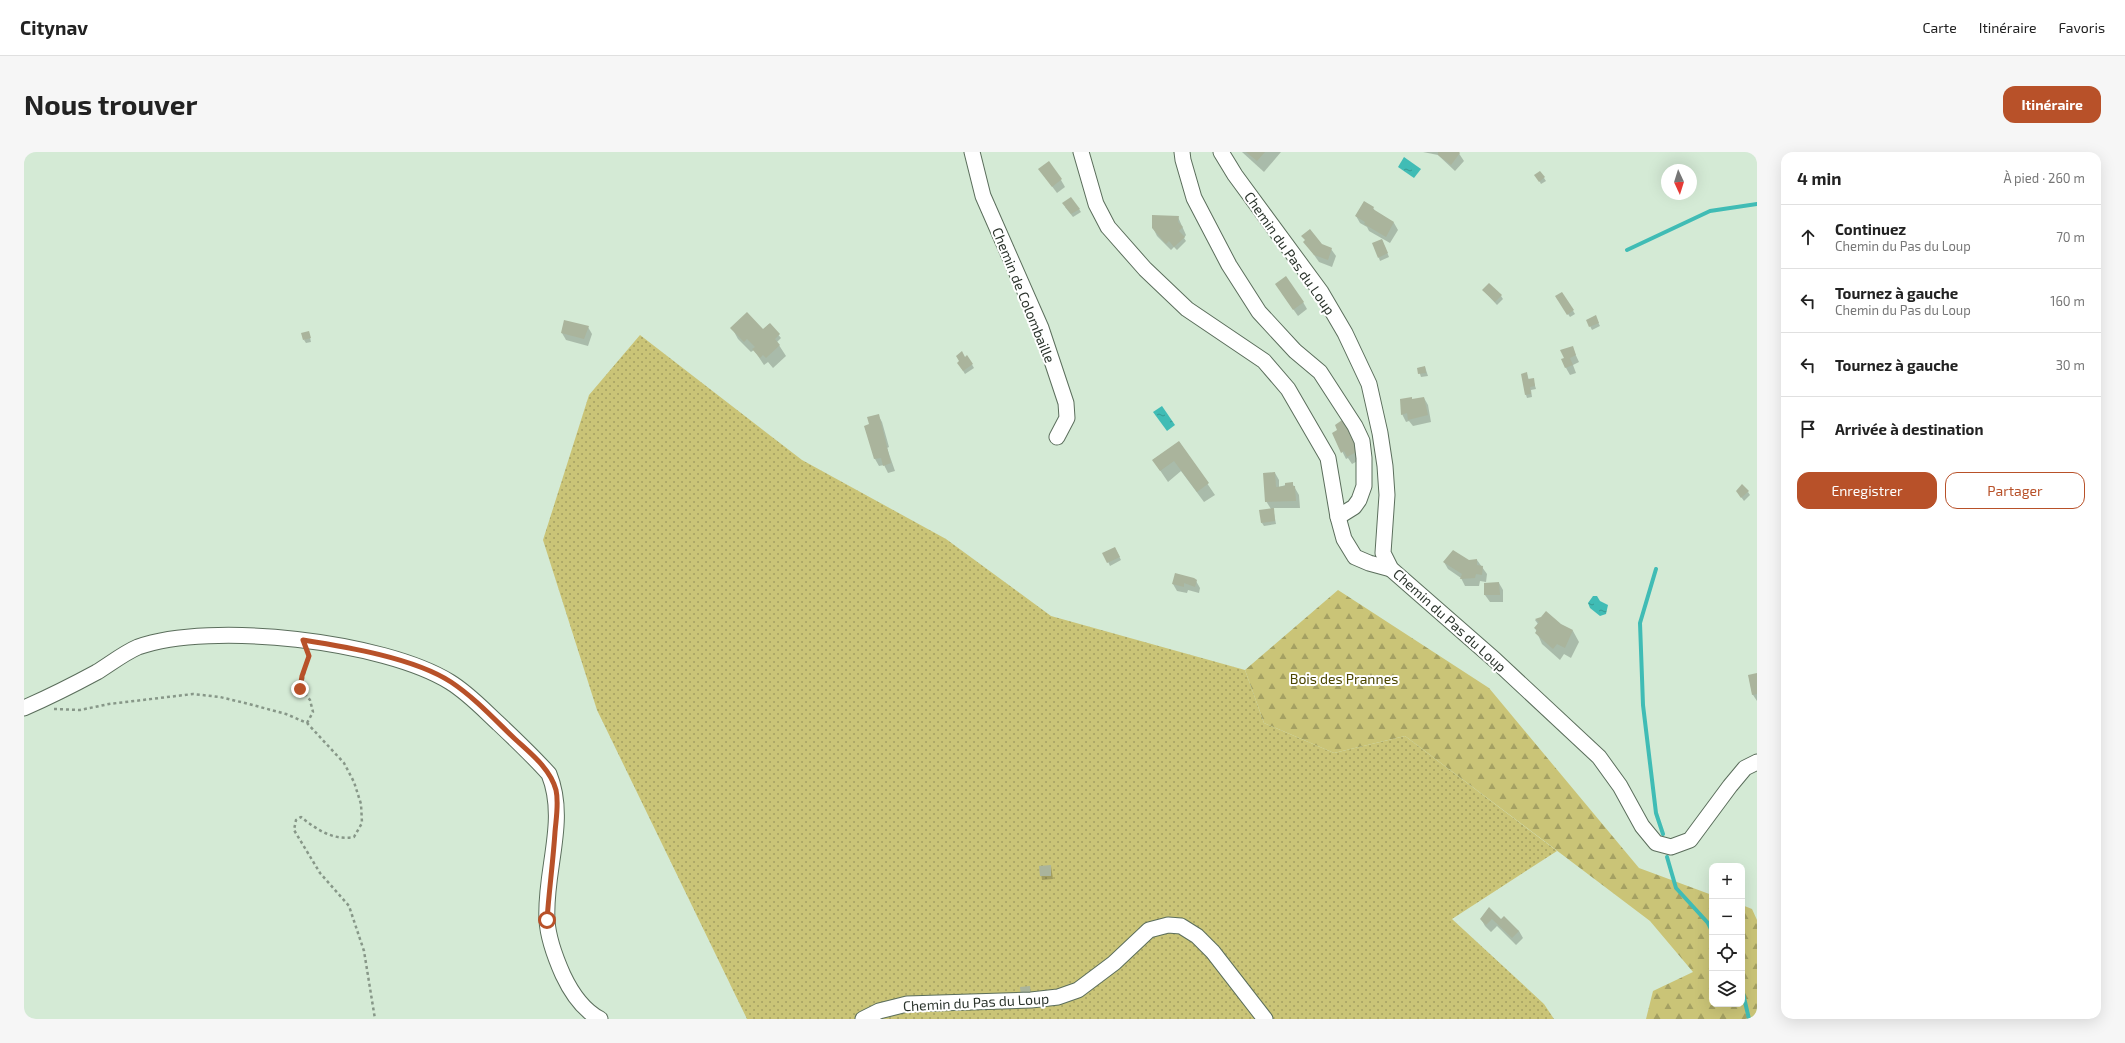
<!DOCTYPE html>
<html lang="fr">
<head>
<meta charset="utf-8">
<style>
  :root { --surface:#fff; --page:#f6f6f6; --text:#222; --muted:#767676; --line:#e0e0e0; --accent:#b85129 }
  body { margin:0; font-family:"Exo 2",sans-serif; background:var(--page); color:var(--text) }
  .controls { position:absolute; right:12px; bottom:12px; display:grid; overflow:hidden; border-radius:8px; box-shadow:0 4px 16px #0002 }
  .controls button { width:36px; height:36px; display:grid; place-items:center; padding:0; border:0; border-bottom:1px solid var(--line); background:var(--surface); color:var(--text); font:20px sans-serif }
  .compass { position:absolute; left:1637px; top:12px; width:36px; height:36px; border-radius:50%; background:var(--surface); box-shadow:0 4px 16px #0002; rotate:176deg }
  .stop { position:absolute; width:12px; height:12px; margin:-9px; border:3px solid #b85129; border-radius:50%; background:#fff }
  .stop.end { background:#b85129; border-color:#fff; box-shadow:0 1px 4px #0008 }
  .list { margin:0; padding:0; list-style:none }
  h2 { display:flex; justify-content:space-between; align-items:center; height:52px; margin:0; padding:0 16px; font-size:17px }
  h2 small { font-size:13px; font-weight:400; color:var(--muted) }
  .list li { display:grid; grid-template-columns:26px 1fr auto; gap:12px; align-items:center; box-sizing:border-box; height:64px; padding:0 16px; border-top:1px solid var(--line) }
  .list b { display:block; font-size:15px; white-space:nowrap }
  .list p { margin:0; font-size:13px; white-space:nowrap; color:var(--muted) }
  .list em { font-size:13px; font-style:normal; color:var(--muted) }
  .actions { display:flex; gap:8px; padding:12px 16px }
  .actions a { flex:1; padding:9px 0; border:1px solid var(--accent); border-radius:12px; text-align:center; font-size:14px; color:var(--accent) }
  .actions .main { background:var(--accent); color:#fff }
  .icon { flex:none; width:22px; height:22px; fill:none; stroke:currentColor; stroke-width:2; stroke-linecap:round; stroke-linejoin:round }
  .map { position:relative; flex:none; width:1733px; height:867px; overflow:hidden; border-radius:12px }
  header { display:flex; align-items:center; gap:24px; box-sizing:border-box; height:56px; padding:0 20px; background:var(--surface); border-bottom:1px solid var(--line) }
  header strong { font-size:19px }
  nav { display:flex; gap:22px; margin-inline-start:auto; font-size:14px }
  .intro { display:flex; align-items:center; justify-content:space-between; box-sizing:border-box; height:96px; padding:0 24px }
  h1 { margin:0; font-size:28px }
  .button { padding:10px 18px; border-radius:12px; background:var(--accent); color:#fff; font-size:14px; font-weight:700 }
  main { display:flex; gap:24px; padding:0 24px }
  aside { flex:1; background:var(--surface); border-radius:12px; box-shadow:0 4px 16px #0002 }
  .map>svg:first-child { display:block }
  .green { fill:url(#green-dots) }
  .forest { fill:url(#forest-firs) }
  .water { fill:url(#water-ripples) }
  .shadow { fill:#0003 }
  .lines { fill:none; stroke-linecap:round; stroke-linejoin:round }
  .stream { stroke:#40bcb5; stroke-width:4 }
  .building { fill:#aab49c }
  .minor-casing { stroke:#5b6e5c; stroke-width:17 }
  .path { stroke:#879788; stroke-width:2.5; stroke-dasharray:3 3; stroke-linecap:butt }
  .minor { stroke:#fff; stroke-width:15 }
  .route { stroke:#b85129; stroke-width:5 }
  .labels { text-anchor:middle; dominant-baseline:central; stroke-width:4; stroke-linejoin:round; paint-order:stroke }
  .street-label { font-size:14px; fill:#2b342c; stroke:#fff }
  .park-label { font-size:14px; fill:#4c4600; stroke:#fff }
</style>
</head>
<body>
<header>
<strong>Citynav</strong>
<nav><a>Carte</a><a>Itinéraire</a><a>Favoris</a></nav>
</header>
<div class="intro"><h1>Nous trouver</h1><a class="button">Itinéraire</a></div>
<main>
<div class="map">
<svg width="1733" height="867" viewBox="0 0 1733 867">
  <defs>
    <pattern id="green-dots" width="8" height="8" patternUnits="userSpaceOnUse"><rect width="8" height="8" fill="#cac477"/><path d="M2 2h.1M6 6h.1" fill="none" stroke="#a4a062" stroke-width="1.8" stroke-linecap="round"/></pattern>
    <pattern id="forest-firs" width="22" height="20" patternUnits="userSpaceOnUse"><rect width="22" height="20" fill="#cac477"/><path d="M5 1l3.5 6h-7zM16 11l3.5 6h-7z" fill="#a4a062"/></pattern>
    <pattern id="water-ripples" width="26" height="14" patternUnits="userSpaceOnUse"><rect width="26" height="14" fill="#40bcb5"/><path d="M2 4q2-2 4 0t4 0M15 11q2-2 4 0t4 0" fill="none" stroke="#369a93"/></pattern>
  </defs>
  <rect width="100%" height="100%" fill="#d4ead5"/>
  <path class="green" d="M616,183L778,308L922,387L1027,464L1221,518L1240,571L1310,601L1381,584L1533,699L1428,767L1520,852L1530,867H723L573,558L519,388L565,243Z"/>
  <path class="forest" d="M1314,438L1465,536L1615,716L1688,743V852H1718V753L1728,757L1733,768V867H1622L1629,839L1669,820L1626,769L1381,584L1310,601L1240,571L1221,518Z"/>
  <g class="water">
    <path d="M1380,5L1397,17L1390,26L1374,15Z"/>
    <path d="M1138,254L1151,273L1143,279L1129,260Z"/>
    <path d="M1569,444H1573L1576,449L1584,453L1582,462L1576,464L1566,456L1564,451Z"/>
  </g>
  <g class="shadow">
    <path d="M1218,0H1257L1240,20Z"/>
    <path d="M1399,0H1434L1440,9L1431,19L1414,3Z"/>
    <path d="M1015,17L1037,28L1041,35L1033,41Z"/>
    <path d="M1512,23L1520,26L1522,29L1517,32Z"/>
    <path d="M1041,55L1055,57L1057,60L1049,65Z"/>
    <path d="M1349,56L1352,60L1370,71L1374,78L1366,91L1345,79L1343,75L1336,71L1332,64Z"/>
    <path d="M1154,65L1162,83L1160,86L1162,89L1153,98L1150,95L1147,98L1133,84L1129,76Z"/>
    <path d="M1358,88L1365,105L1356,109L1355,106Z"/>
    <path d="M1281,90L1307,97L1312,104L1308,115L1295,110Z"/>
    <path d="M1459,138L1477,144L1479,147L1473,153Z"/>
    <path d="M1257,140L1279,150L1283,157L1274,164Z"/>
    <path d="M1538,141L1551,162L1546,165L1532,145Z"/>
    <path d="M1563,168H1573L1576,174L1568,178Z"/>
    <path d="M745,172L757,186L753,190L762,204L749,216L744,210L740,213L730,198L727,200L714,187L708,176L738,179Z"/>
    <path d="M564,175L568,182L564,194L542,188L538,181Z"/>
    <path d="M285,181L287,190L282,191L280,188Z"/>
    <path d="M1548,195L1555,210L1549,213L1552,221L1546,223L1542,216L1541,207Z"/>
    <path d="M943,204L950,216L941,222L936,214Z"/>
    <path d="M1401,215L1404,224L1397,225L1394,216Z"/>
    <path d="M1503,222L1505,228L1509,227L1512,237L1507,238L1508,245L1503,246L1502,243Z"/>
    <path d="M1387,246L1389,248L1400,246L1404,253L1407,270L1389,274L1385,269L1382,270L1378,262Z"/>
    <path d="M854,263L858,270L865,295L863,296L871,319L864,321L860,313L855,314L851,307L841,275L846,273Z"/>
    <path d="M1309,281L1341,305L1328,312L1324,306L1322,307Z"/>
    <path d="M1155,290L1191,343L1180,350L1157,319L1144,330L1129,308Z"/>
    <path d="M1251,321L1255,328V335L1268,331L1275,343L1276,356H1249L1252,372L1240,374L1238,371L1247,357L1242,349Z"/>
    <path d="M1724,340L1726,343L1720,349L1715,342Z"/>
    <path d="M1091,396L1097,408L1086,414L1080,401Z"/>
    <path d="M1453,408L1463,422L1462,430L1456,429L1455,434H1441L1437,426L1424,417L1420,410Z"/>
    <path d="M1172,429L1176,436L1175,441L1164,438L1163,441L1153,439L1149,432Z"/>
    <path d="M1475,431L1479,438V450H1466L1461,443Z"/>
    <path d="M1518,466L1549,479L1555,490L1547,506L1540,502L1536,508L1518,492L1511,476L1514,472L1511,468Z"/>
    <path d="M1733,522V549L1729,543L1725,524Z"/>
    <path d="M1027,714L1029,727L1018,728L1016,715Z"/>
    <path d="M1465,757L1477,768L1495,779L1499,786L1492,793L1473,774L1467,780L1461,774L1457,767Z"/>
  </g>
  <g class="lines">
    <g class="stream">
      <path d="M1603,98L1686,59L1733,52"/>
      <path d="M1632,417L1616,471L1619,553L1632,661L1639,682"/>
      <path d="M1643,705L1652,736L1684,771L1688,779"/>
      <path d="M1718,837L1725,867"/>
    </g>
  </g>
  <g class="building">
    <path d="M1222,0H1241L1233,9Z"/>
    <path d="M1414,0H1435L1436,1L1427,13L1414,3Z"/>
    <path d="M1025,9L1038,27L1028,35L1014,17Z"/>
    <path d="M1516,19L1521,25L1515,30L1510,23Z"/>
    <path d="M1047,45L1056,57L1047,62L1038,51Z"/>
    <path d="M1340,49L1350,55L1349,57L1370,70L1362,85L1340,72L1341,70L1331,64Z"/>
    <path d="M1128,63L1155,64L1154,70L1159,75L1155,79L1161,85L1150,95L1145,89L1142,92L1128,76Z"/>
    <path d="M1286,77L1298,92L1308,96L1304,108L1290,103L1279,90L1281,88L1277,84Z"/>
    <path d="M1358,87L1364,101L1354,106L1348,91Z"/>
    <path d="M1262,124L1280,150L1269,158L1251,132Z"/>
    <path d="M1465,131L1478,143L1471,150L1458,138Z"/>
    <path d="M1538,140L1550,158L1543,163L1531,144Z"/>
    <path d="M723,160L739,177L746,171L756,182L751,187L756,193L742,206L739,203L736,206L728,197L731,195L723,187L720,190L706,176Z"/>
    <path d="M1572,163L1575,171L1565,175L1562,168Z"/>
    <path d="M540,168L565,174L560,187L537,181Z"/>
    <path d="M285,179L287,186L279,188L277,181Z"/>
    <path d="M1549,194L1552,203L1546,206L1549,213L1541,216L1537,207L1540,206L1536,198Z"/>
    <path d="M938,199L941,205L943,203L949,212L939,219L933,211L935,209L932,204Z"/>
    <path d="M1401,214L1402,221L1394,222L1393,216Z"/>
    <path d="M1503,220L1504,227L1510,226L1511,234L1506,235L1507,242L1501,243L1497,222Z"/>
    <path d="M1388,245V247L1400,245L1404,263L1384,268L1383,261L1377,263L1376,247Z"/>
    <path d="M855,262L867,311L859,314L857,306L850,307L840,274L845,272L843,265Z"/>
    <path d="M1321,266L1338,297L1323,305L1320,299L1317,301L1308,281L1313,278L1311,273Z"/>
    <path d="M1155,289L1185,331L1173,340L1150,309L1136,319L1128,308Z"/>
    <path d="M1251,320L1252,335L1261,334V331L1269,330V334H1271L1272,349L1241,350L1239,321Z"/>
    <path d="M1718,332L1725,339L1717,346L1712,339Z"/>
    <path d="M1250,356L1251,369L1237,371L1235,358Z"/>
    <path d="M1091,395L1096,405L1083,411L1078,401Z"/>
    <path d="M1429,398L1445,408L1453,407V413L1459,414L1458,423L1452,422L1451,426L1436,427L1438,422L1419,410Z"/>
    <path d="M1151,421L1170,426L1173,428L1171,435L1160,431V435L1148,432Z"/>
    <path d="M1475,430L1476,443H1460V431Z"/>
    <path d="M1522,459L1537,472L1549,478L1541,496L1533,492L1529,497L1511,481L1513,478L1510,476L1515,470L1511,467L1517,465Z"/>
    <path d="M1733,521V542L1728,543L1724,523Z"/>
    <path d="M1027,713V724H1016L1015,714Z"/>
    <path d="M1465,755L1477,767L1480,764L1495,779L1488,786L1468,767L1462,773L1456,767Z"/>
    <path d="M1006,834L1007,844H997L996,835Z"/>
  </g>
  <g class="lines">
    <defs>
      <g id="minor">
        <path d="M948,0L959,44L1017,176L1042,251L1043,266L1033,285"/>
        <path d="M1057,0L1072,52L1084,75L1121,117L1163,157L1240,209L1264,237L1304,306L1314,365L1320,387L1331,405L1345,411L1367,417"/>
        <path d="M1158,0L1159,8L1170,46L1205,113L1235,160L1271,199L1296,220L1331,274L1338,289L1340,306V334L1335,348L1330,355L1314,365"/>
        <path d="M1197,0L1211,23L1297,140L1321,181L1345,232L1356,281L1361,314L1363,343L1359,401L1367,417L1471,508L1575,605L1596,634L1618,674L1632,691L1647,695L1666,688L1706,634L1721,616L1733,610"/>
        <path d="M0,556C25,545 49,533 73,520C86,512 100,501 114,495C187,469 360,489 426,530C444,541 459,557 474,571C492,588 509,604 525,622C544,669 520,719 523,768C524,787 531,805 539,823C547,840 559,858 576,867"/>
        <path d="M839,867L855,859L883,852L1007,848L1034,845L1054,838L1090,811L1125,778L1144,773L1157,774L1173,784L1189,800L1241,867"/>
      </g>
    </defs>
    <use href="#minor" class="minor-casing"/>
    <g class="path">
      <path d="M30,557L56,558L85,552L169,542L196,545L225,552L262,562L283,571L320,611L330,630L337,652L338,671L330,685C309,689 292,677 277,665L272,668L270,678L296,721L325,754L340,799L351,867"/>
      <path d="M283,571L289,560L286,548L277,537L284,502"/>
    </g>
    <use href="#minor" class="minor"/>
  </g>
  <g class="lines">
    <path class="route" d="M276,537L278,524L285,504L279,488C323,495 390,506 427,530C451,546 470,567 491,587C506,601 526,616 532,638C535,651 532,667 531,680C529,710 525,739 523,768"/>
  </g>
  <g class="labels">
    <g class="street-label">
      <text transform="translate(1266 101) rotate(55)">Chemin du Pas du Loup</text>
      <text transform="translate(1000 143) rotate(68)">Chemin de Colombaille</text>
      <text transform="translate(1426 468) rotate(42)">Chemin du Pas du Loup</text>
      <text transform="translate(952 850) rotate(-3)">Chemin du Pas du Loup</text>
    </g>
    <g class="park-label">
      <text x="1320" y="526">Bois des Prannes</text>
    </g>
  </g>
</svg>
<div class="controls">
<button>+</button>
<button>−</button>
<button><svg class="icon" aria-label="locate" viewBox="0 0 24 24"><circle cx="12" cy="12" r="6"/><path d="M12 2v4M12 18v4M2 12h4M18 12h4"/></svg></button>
<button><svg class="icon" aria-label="layers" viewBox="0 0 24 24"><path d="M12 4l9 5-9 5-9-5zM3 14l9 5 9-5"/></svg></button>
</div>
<svg class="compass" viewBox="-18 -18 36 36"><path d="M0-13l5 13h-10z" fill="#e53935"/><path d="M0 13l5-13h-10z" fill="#767676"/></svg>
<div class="stop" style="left:523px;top:768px"></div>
<div class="stop end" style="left:276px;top:537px"></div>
</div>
<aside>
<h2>4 min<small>À pied · 260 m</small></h2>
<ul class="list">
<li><svg class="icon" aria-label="ahead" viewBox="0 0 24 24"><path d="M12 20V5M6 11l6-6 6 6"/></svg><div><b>Continuez</b><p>Chemin du Pas du Loup</p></div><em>70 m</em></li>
<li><svg class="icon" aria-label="left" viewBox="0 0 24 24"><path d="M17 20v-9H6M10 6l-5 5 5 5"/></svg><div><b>Tournez à gauche</b><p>Chemin du Pas du Loup</p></div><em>160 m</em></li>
<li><svg class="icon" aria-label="left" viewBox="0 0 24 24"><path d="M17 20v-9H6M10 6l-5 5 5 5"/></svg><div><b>Tournez à gauche</b></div><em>30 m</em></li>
<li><svg class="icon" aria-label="arrive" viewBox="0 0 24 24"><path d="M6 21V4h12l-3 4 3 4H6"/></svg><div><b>Arrivée à destination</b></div></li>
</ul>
<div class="actions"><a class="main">Enregistrer</a><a>Partager</a></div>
</aside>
</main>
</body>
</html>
